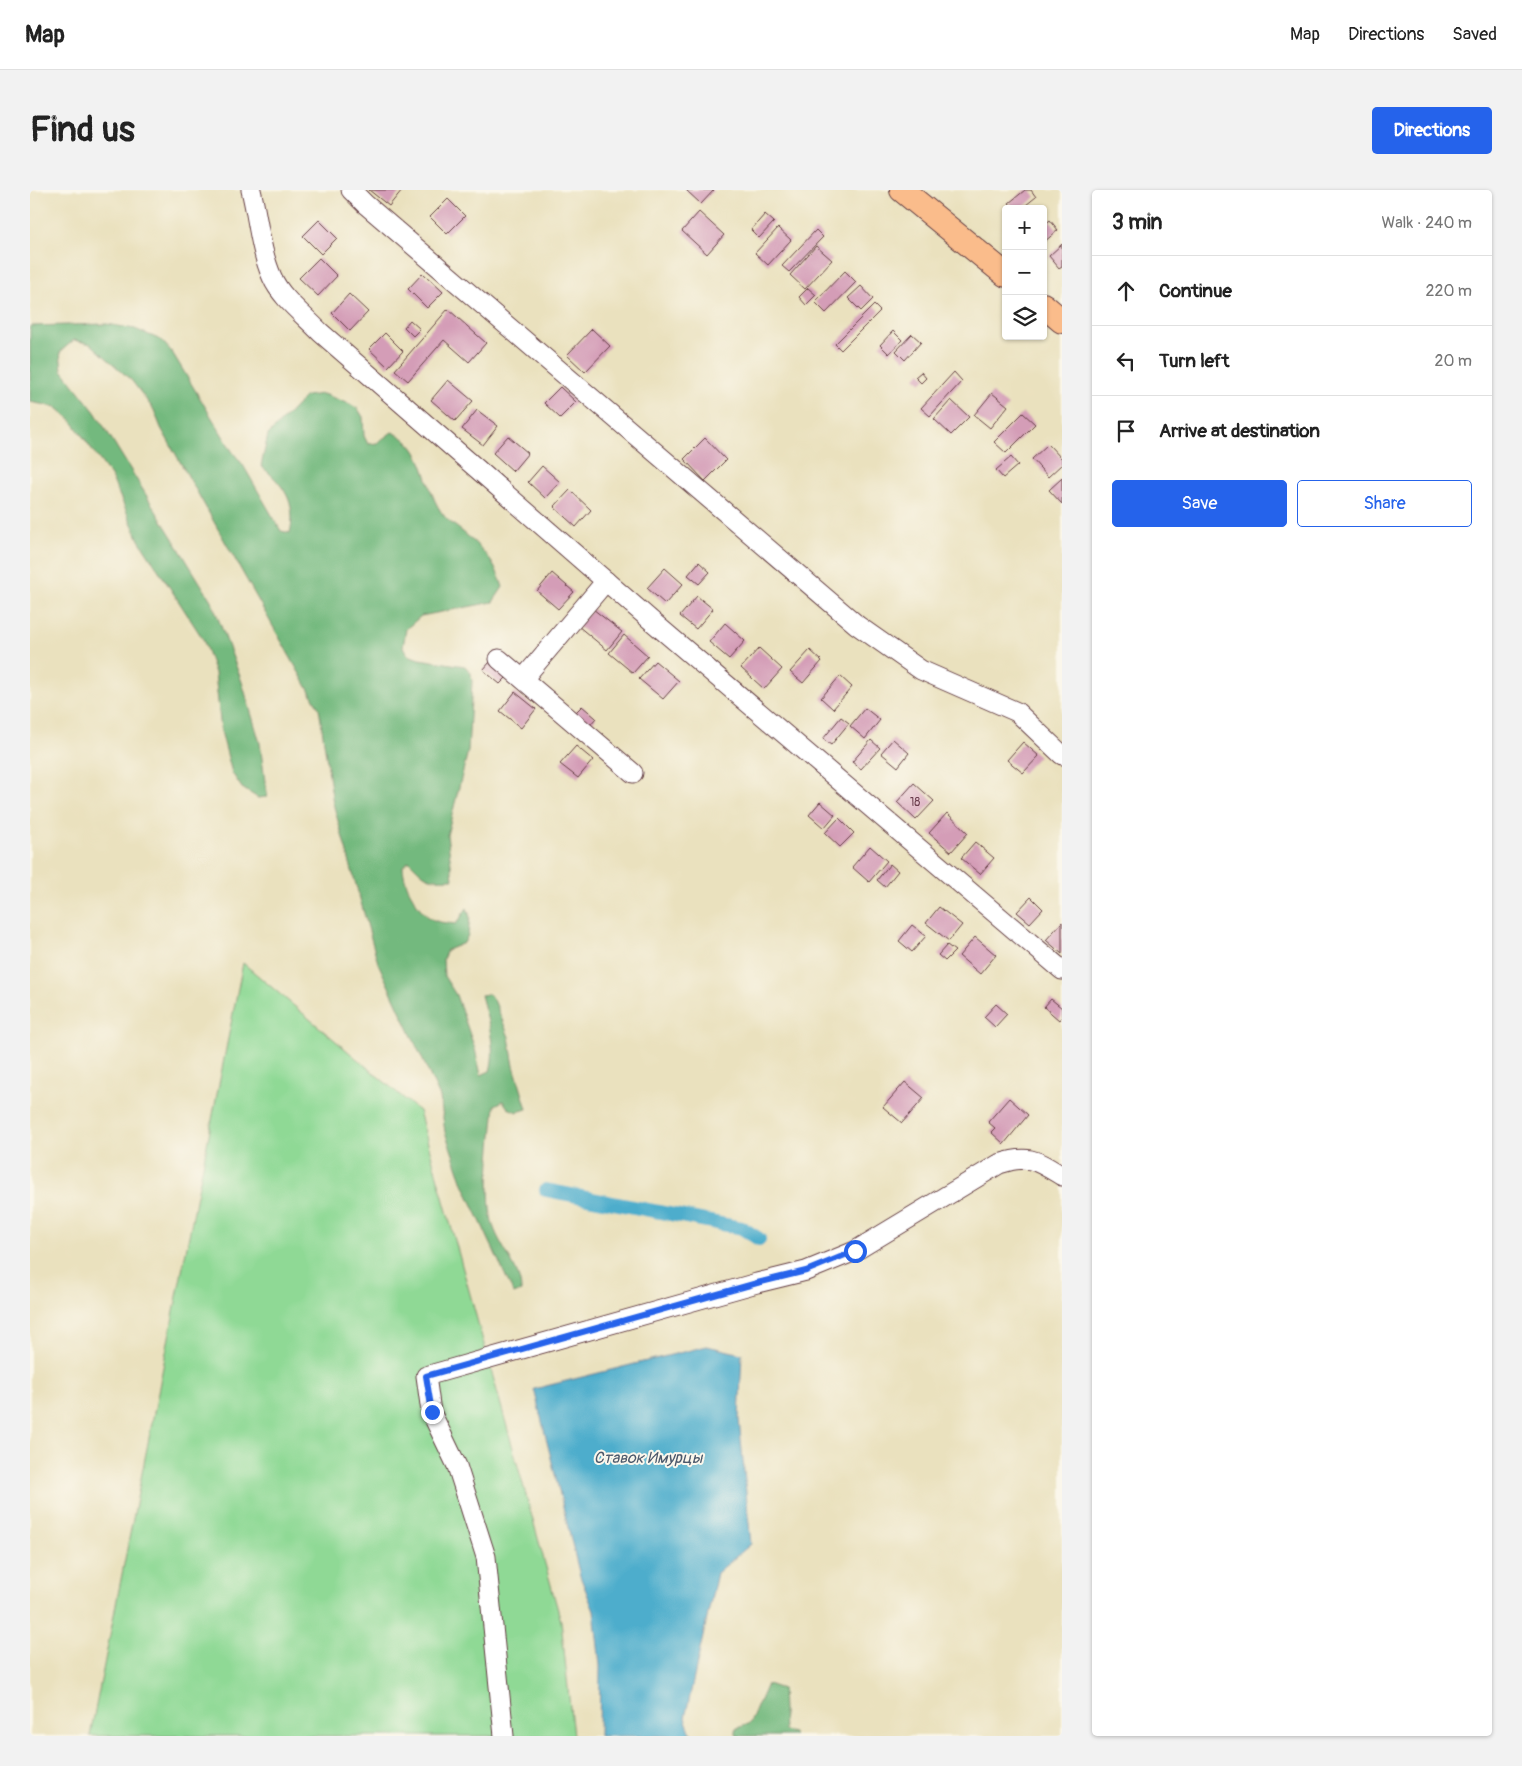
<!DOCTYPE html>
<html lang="en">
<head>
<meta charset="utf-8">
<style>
  :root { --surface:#fff; --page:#f2f2f2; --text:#222; --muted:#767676; --line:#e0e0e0; --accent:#2563eb }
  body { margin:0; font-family:Pangolin,sans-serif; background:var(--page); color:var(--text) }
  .controls { position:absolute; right:15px; top:15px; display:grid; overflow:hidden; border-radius:5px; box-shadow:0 1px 4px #0004 }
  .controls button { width:45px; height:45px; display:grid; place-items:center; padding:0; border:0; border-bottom:1px solid var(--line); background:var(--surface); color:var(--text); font:25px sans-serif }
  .stop { position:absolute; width:15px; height:15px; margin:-11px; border:4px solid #2563eb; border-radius:50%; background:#fff }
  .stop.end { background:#2563eb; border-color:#fff; box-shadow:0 1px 5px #0008 }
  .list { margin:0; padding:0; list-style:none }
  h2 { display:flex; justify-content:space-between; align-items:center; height:65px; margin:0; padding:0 20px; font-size:21px }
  h2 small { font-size:16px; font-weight:400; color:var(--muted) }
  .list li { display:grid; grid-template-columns:32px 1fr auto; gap:15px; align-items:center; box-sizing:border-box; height:70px; padding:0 20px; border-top:1px solid var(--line) }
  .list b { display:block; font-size:19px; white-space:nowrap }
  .list em { font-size:16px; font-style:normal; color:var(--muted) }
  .actions { display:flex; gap:10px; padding:15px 20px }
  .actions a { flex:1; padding:11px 0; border:1px solid var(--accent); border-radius:5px; text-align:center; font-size:18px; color:var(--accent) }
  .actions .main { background:var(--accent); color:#fff }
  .icon { flex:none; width:28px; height:28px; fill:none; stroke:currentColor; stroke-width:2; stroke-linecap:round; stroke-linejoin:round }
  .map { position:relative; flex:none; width:1032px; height:1546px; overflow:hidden; border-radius:5px }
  header { display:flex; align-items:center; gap:30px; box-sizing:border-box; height:70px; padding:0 25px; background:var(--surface); border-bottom:1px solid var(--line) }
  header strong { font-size:24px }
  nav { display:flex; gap:28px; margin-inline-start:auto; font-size:18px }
  .intro { display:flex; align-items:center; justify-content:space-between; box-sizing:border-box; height:120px; padding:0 30px }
  h1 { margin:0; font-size:35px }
  .button { padding:12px 22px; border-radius:5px; background:var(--accent); color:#fff; font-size:18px; font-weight:700 }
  main { display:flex; gap:30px; padding:0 30px }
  aside { flex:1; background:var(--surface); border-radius:5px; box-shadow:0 1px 4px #0004 }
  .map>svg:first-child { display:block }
  .green { fill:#8fd995; stroke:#6c7c60 }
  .forest { fill:#73b97e; stroke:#5e6c54 }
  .water { fill:#4dadcc; stroke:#4c667c }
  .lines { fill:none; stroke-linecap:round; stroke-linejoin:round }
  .canal { stroke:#4dadcc; stroke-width:14 }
  .building { fill:#d49db7 }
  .minor-casing { stroke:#623c41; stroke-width:21 }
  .major-casing { stroke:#623c41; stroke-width:26 }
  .minor { stroke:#fff; stroke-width:19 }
  .major { stroke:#fabc8b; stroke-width:24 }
  .route { stroke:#2563eb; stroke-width:6 }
  .labels { text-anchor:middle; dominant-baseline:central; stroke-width:4; stroke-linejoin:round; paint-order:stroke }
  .number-label { font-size:12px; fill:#6c3e4e }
  .water-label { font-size:16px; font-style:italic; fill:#4b586b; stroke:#fbf7ec }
</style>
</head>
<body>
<header>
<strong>Map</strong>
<nav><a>Map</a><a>Directions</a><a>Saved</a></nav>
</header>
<div class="intro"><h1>Find us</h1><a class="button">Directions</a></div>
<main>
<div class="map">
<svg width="1032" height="1546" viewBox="0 0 1032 1546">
  <rect width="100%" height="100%" fill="#fbf7ec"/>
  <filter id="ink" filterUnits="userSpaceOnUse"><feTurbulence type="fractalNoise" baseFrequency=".02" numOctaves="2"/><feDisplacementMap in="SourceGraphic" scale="10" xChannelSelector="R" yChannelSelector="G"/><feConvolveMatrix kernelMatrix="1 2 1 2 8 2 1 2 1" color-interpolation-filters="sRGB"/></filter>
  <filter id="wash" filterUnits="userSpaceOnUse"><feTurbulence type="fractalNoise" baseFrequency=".0096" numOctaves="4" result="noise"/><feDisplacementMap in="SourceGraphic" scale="20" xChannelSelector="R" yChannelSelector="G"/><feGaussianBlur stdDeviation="1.12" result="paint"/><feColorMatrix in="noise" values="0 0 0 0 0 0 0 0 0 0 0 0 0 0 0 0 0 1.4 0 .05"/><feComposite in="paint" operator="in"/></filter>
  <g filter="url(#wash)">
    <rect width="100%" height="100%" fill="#eae1be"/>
    <path class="green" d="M213,773L389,921L531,1431L543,1546H60Z"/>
    <g class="forest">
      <path d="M77,134L105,139L131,150L142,162L202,261L213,275L251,341L260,343C267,312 254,295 231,276L238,245L276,206L293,204L320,214L328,219L333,227L334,246L338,254L347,253L362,242C400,257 392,300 415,327C420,333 427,337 433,342C453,359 465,372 473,397L463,412L391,426L376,439L373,457L378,465L389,469L435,476L441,483L442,492L438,561L417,645L423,689C397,690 397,689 379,671L373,676C373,694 389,725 406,731C412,733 420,733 426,734L437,718L440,727L438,745L434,753L417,760L413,769L414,786L426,805L445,859L451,885L460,881C467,856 457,829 451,805L459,804L465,812L479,847L484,876L497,919L487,922L478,918L473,911L465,915C462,949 456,993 461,1026C464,1052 491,1076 491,1101L484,1104L434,996L415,942L410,907L348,773L303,613L289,518L131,238L124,220L102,191L61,154L44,150L30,162L32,180L65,222L182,412L212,492L230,553L237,607L228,608L212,598L202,583L191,541L185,483L173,449L109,350L81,286L41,230L26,217L0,212V136Z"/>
      <path d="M737,1494L752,1499L754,1541L763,1543L764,1546H707L705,1539L720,1533Z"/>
    </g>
    <path class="water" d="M677,1156L712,1164L709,1229L721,1354L687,1383L655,1528L662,1546H569L570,1475L564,1421L550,1386L504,1199Z"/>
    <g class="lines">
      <path class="canal" d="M516,1000L712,1038L729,1049"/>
    </g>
    <g id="blocks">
      <g class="building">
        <path d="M339,0H372L359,16Z"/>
        <path d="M656,0H684L671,14Z"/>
        <path d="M995,0H1001L1006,7L991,19H984L979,13Z"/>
        <path d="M418,9L435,26L417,44L400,27Z"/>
        <path d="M669,22L694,45L677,64L652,41Z"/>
        <path d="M735,24L744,32L729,48L721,40Z"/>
        <path d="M289,30L307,48L291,64L273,46Z"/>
        <path d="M1020,30L1028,40L1013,53V36Z"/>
        <path d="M748,38L761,50L738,75L725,63Z"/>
        <path d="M786,40L793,47L759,82L752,76Z"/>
        <path d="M1032,54V76L1029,78L1019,66Z"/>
        <path d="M786,56L802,70L775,99L760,85Z"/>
        <path d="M289,68L307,86L288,106L269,88Z"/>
        <path d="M815,81L826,92L796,123L785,112Z"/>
        <path d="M393,83L413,102L397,118L378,99Z"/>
        <path d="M831,96L843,109L831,121L818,108Z"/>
        <path d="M778,98L786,105L776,115L769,107Z"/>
        <path d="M319,104L338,122L320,141L302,123Z"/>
        <path d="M844,115L850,121L811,160L805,154Z"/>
        <path d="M418,119L456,153L439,172L414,150L378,191L365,180Z"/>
        <path d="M380,130L390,139L383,146L374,137Z"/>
        <path d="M562,139L580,156L555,182L537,165Z"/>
        <path d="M863,141L872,150L859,164L850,155Z"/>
        <path d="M355,143L373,161L358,177L339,159Z"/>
        <path d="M882,144L891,152L875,170L866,161Z"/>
        <path d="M891,182L896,188L891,193L885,187Z"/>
        <path d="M924,182L932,191L900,226L891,218Z"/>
        <path d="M418,190L443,211L425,231L401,210Z"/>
        <path d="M530,197L546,212L530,228L514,213Z"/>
        <path d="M962,203L978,216L960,238L944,225Z"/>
        <path d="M921,210L939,227L921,245L904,229Z"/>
        <path d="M447,220L468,236L453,255L432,239Z"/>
        <path d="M993,223L1005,234L976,263L964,252Z"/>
        <path d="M478,246L498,263L483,281L463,263Z"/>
        <path d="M675,248L696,270L675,291L654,269Z"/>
        <path d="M1018,254L1032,269V274L1018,287L1002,269Z"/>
        <path d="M981,267L988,275L973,288L966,280Z"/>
        <path d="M512,276L530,292L515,308L498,292Z"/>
        <path d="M1032,288V314L1019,300Z"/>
        <path d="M540,300L561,320L546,337L524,317Z"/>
        <path d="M669,372L680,382L669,394L658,385Z"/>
        <path d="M635,378L653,394L635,414L617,398Z"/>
        <path d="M522,383L544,402L528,419L507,401Z"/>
        <path d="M667,406L683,419L666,439L650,426Z"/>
        <path d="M563,419L592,442L577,460L548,436Z"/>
        <path d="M695,433L715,451L699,469L679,452Z"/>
        <path d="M594,445L618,466L603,483L579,463Z"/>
        <path d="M729,458L752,479L734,499L711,478Z"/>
        <path d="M780,460L792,471L773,493L760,482Z"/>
        <path d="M625,471L649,491L633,509L609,489Z"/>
        <path d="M460,472L477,487L470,494L453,480Z"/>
        <path d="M810,486L822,497L803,519L791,508Z"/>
        <path d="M485,502L506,519L491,538L470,521Z"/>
        <path d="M552,516L566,528L559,536L545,523Z"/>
        <path d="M835,518L850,530L835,549L820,536Z"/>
        <path d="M811,527L819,533L801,555L793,549Z"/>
        <path d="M863,549L879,563L868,577L851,563Z"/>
        <path d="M841,550L850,558L831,579L822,572Z"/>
        <path d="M993,552L1009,566L993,583L977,570Z"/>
        <path d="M546,556L563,570L548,588L530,574Z"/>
        <path d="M884,593L904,611L886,630L867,612Z"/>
        <path d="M790,612L805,625L794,638L779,625Z"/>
        <path d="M917,623L938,643L921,662L899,643Z"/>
        <path d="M809,628L824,643L810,657L795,643Z"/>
        <path d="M945,652L964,668L950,684L931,668Z"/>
        <path d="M840,656L857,671L839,692L822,677Z"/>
        <path d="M860,674L868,681L855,697L847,690Z"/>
        <path d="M1001,707L1013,719L1000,733L987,722Z"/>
        <path d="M909,717L932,735L919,751L896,733Z"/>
        <path d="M1032,732V764L1016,750Z"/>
        <path d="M882,735L896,746L882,762L869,751Z"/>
        <path d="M945,747L966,765L950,784L929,766Z"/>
        <path d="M917,755L925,761L915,771L908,765Z"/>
        <path d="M1021,809L1032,818V826L1029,830L1014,817Z"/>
        <path d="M966,814L977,824L965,837L954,827Z"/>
        <path d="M875,892L894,908L872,933L853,917Z"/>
        <path d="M979,908L998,925L974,954L961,942L965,938L958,932Z"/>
      </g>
    </g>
  </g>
  <g filter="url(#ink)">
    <use href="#blocks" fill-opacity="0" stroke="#623c41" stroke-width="1"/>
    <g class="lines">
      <defs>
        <g id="minor">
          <path d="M221,0C228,28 230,60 242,87C251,108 274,125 290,142L624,433L1032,780"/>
          <path d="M321,0L335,14L827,435L891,480L987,522L1032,565"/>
          <path d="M469,469L603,583"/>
          <path d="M493,489L576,391"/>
          <path d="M474,1546L456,1367L427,1276L401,1222L396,1186L727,1093L776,1081L825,1061L969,974C999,964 1006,970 1032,986"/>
        </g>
        <g id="major">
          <path d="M872,0L976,85"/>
          <path d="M1013,115L1032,131"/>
        </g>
      </defs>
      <use href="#minor" class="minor-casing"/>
      <use href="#major" class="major-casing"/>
      <use href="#minor" class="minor"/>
      <use href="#major" class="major"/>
    </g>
  </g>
  <g class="lines" filter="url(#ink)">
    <path class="route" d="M402,1222L396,1186L727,1093L776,1081L825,1061"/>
  </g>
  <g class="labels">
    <g class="number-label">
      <text x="885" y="612">18</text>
    </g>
    <g class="water-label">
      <text x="618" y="1268">Ставок Имурцы</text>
    </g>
  </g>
</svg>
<div class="controls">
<button>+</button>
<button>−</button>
<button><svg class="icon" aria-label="layers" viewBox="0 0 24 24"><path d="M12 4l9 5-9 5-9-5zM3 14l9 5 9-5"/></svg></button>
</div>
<div class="stop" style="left:825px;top:1061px"></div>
<div class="stop end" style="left:402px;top:1222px"></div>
</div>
<aside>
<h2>3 min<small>Walk · 240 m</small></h2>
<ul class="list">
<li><svg class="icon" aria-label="ahead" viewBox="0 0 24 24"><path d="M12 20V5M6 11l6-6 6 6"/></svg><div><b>Continue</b></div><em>220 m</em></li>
<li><svg class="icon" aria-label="left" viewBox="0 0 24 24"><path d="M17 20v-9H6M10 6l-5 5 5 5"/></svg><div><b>Turn left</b></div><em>20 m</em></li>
<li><svg class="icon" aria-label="arrive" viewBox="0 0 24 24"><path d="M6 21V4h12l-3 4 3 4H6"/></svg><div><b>Arrive at destination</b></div></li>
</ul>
<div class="actions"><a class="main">Save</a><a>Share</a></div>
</aside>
</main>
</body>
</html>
